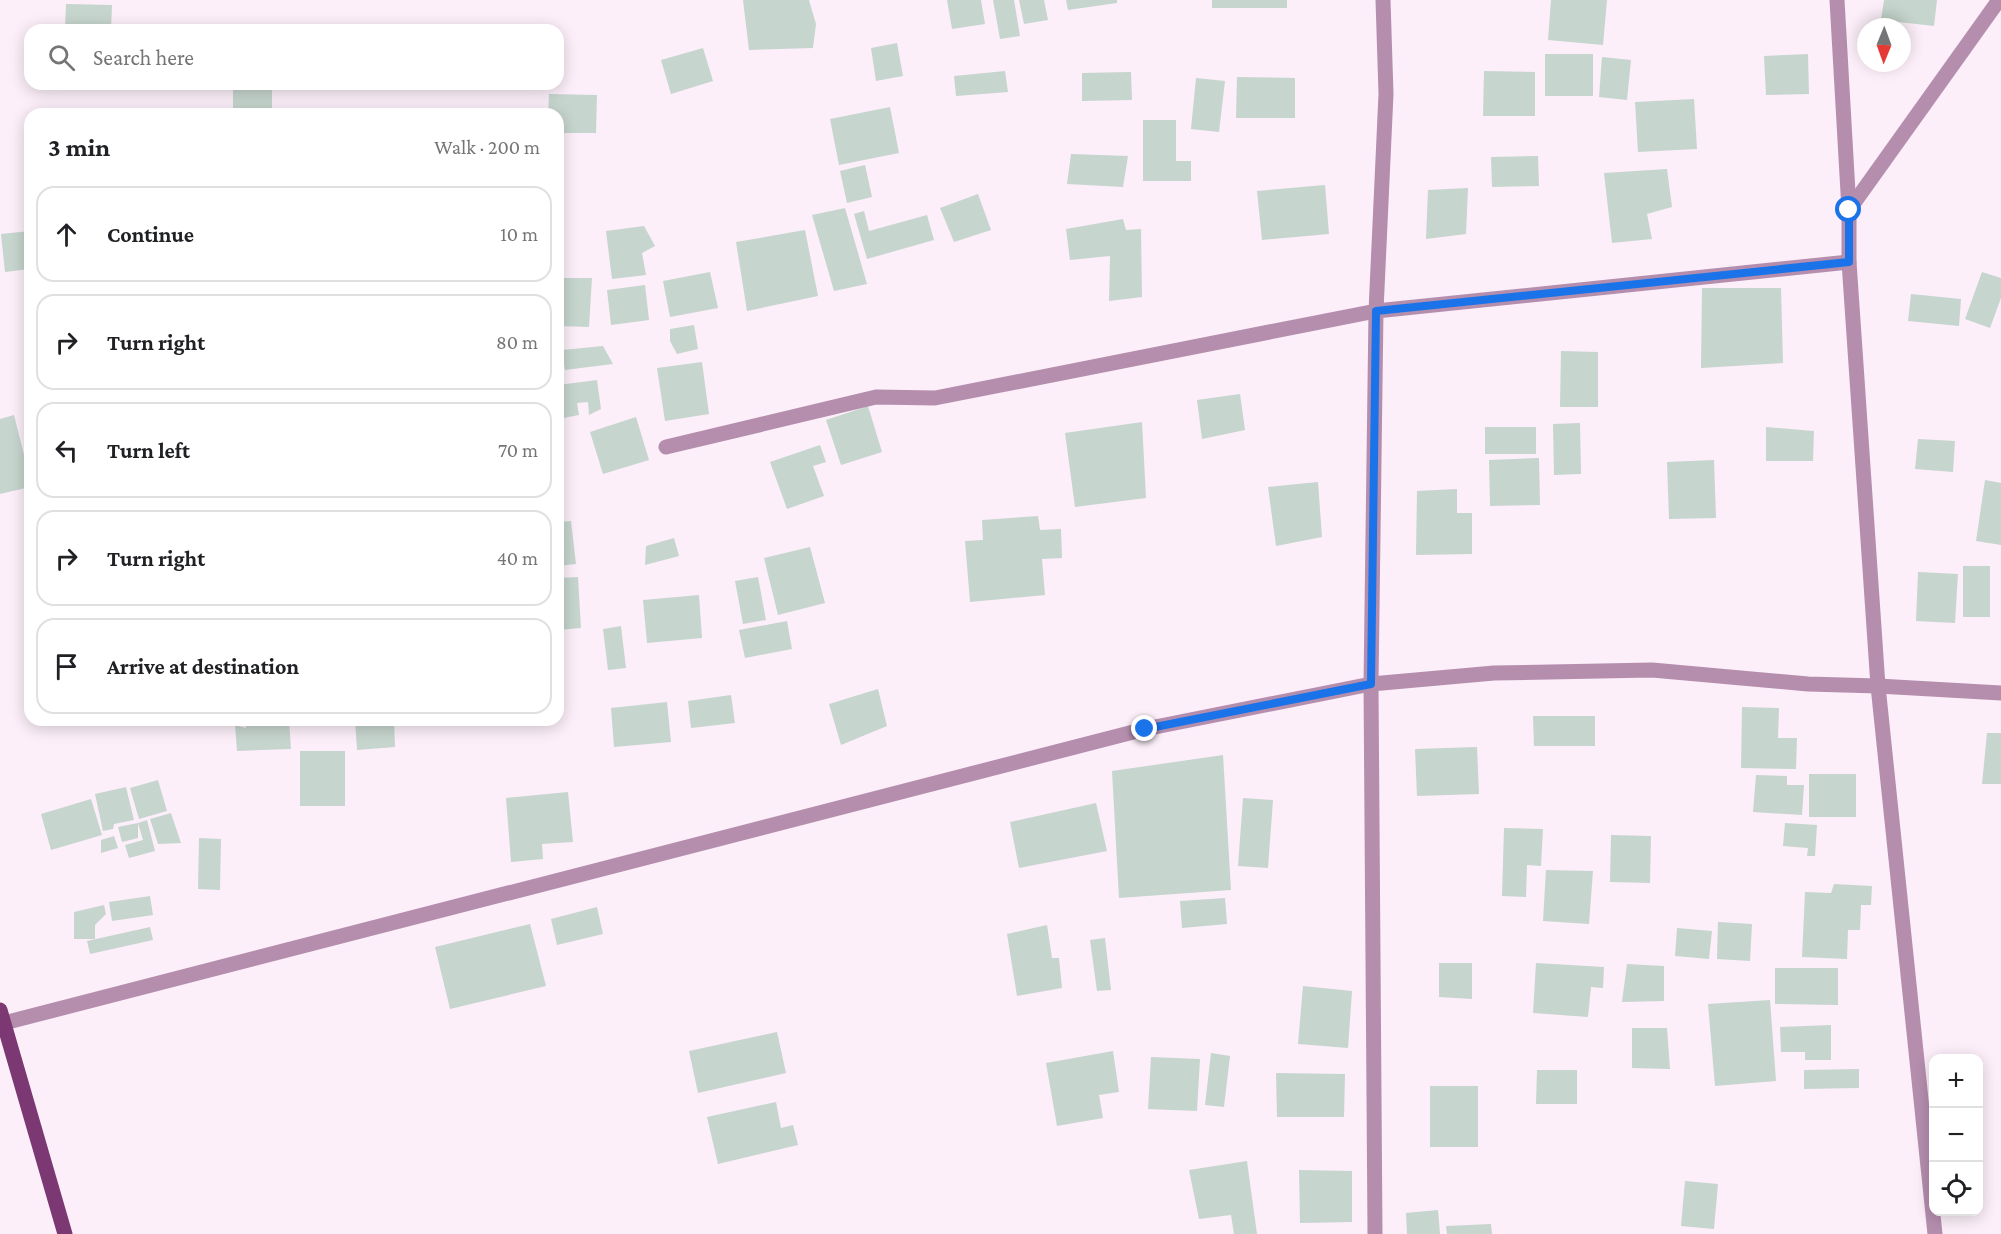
<!DOCTYPE html>
<html lang="en">
<head>
<meta charset="utf-8">
<style>
  :root { --surface:#fff; --page:#f6f6f6; --text:#202124; --muted:#757577; --line:#e0e0e0 }
  body { margin:0; font-family:"Crimson Pro",serif; background:var(--page); color:var(--text) }
  .controls { position:absolute; right:18px; bottom:18px; display:grid; overflow:hidden; border-radius:12px; box-shadow:0 3px 15px #0003 }
  .controls button { width:54px; height:54px; display:grid; place-items:center; padding:0; border:0; border-bottom:2px solid var(--line); background:var(--surface); color:var(--text); font:30px sans-serif }
  .compass { position:absolute; left:1857px; top:18px; width:54px; height:54px; border-radius:50%; background:var(--surface); box-shadow:0 3px 15px #0003; rotate:181deg }
  .stop { position:absolute; width:18px; height:18px; margin:-14px; border:4px solid #1a73e8; border-radius:50%; background:#fff }
  .stop.end { background:#1a73e8; border-color:#fff; box-shadow:0 2px 6px #0008 }
  .list { margin:0; padding:0; list-style:none }
  h2 { display:flex; justify-content:space-between; align-items:center; height:78px; margin:0; padding:0 24px; font-size:26px }
  h2 small { font-size:20px; font-weight:400; color:var(--muted) }
  .list li { display:grid; grid-template-columns:39px 1fr auto; gap:18px; align-items:center; box-sizing:border-box; height:96px; margin:0 12px 12px; padding:0 12px; border:2px solid var(--line); border-radius:18px }
  .list b { display:block; font-size:22px; white-space:nowrap }
  .list em { font-size:20px; font-style:normal; color:var(--muted) }
  .icon { flex:none; width:33px; height:33px; fill:none; stroke:currentColor; stroke-width:2; stroke-linecap:round; stroke-linejoin:round }
  .map { position:relative; flex:none; width:2001px; height:1234px; overflow:hidden }
  .search { position:absolute; background:var(--surface); box-shadow:0 3px 15px #0003; left:24px; top:24px; width:540px; height:66px; display:flex; align-items:center; gap:15px; box-sizing:border-box; padding:0 21px; border-radius:18px; color:var(--muted); font-size:22px }
  .panel { position:absolute; background:var(--surface); box-shadow:0 3px 15px #0003; left:24px; top:108px; width:540px; height:618px; border-radius:18px }
  .map>svg:first-child { display:block }
  .building { fill:#c6d5ce }
  .lines { fill:none; stroke-linecap:round; stroke-linejoin:round }
  .minor { stroke:#b58eae; stroke-width:15 }
  .primary { stroke:#7b3872; stroke-width:15 }
  .route { stroke:#1a73e8; stroke-width:8 }
</style>
</head>
<body>
<div class="map">
<svg width="2001" height="1234" viewBox="0 0 2001 1234">
  <rect width="100%" height="100%" fill="#fceff9"/>
  <g class="building">
    <path d="M743,0H809L816,24L813,48L749,50Z"/>
    <path d="M947,0H981L985,24L952,29Z"/>
    <path d="M993,0H1014L1020,36L1000,39Z"/>
    <path d="M1019,0H1044L1048,20L1024,24Z"/>
    <path d="M1066,0H1117V3L1068,10Z"/>
    <rect x="1212" y="0" width="75" height="8"/>
    <path d="M1551,0H1607L1603,45L1548,40Z"/>
    <path d="M1884,0H1937L1934,26L1881,20Z"/>
    <path d="M66,4L112,5L111,30H65Z"/>
    <path d="M897,43L903,76L876,81L871,48Z"/>
    <path d="M703,48L713,81L671,94L661,60Z"/>
    <rect x="1545" y="54" width="48" height="42"/>
    <path d="M1808,54L1809,94L1766,95L1764,56Z"/>
    <path d="M1602,57L1631,60L1627,100L1599,97Z"/>
    <path d="M1005,71L1008,92L956,96L954,76Z"/>
    <path d="M1484,71L1535,72V116H1483Z"/>
    <path d="M1131,72L1132,100L1082,101V73Z"/>
    <path d="M1237,77L1295,78V118H1236Z"/>
    <path d="M1196,78L1225,81L1219,132L1191,129Z"/>
    <rect x="233" y="84" width="39" height="30"/>
    <path d="M549,94L597,95L596,133H558V114H548Z"/>
    <path d="M1694,99L1697,149L1638,152L1635,102Z"/>
    <path d="M890,107L899,153L839,165L830,119Z"/>
    <path d="M1143,120H1176V161H1191V181H1143Z"/>
    <path d="M1071,154L1128,156L1123,187L1067,184Z"/>
    <path d="M1538,156L1539,186L1492,187L1491,157Z"/>
    <path d="M865,165L872,197L847,203L840,171Z"/>
    <path d="M1667,169L1672,207L1647,214L1652,239L1612,243L1604,173Z"/>
    <path d="M1325,185L1329,234L1262,240L1257,191Z"/>
    <path d="M1468,188L1466,234L1426,239L1428,190Z"/>
    <path d="M978,194L991,230L954,242L940,208Z"/>
    <path d="M845,208L867,284L834,291L812,215Z"/>
    <path d="M864,211L869,231L927,215L934,240L867,259L854,214Z"/>
    <path d="M1123,219L1126,230L1141,229L1142,297L1109,301L1110,256L1070,260L1066,229Z"/>
    <path d="M644,226L655,246L642,253L646,275L612,279L606,231Z"/>
    <path d="M805,230L818,296L747,311L736,242Z"/>
    <path d="M30,231V269L5,272L1,234Z"/>
    <path d="M710,272L718,308L670,317L663,281Z"/>
    <path d="M1982,272L2001,278V298L1990,328L1965,319Z"/>
    <path d="M558,278H592L589,327L558,326Z"/>
    <path d="M645,285L649,320L611,325L607,290Z"/>
    <path d="M1702,288H1781L1783,363L1701,368Z"/>
    <path d="M1911,294L1961,299L1959,326L1908,321Z"/>
    <path d="M694,325L698,349L677,354L670,341V329Z"/>
    <path d="M603,346L613,364L565,370L562,350Z"/>
    <path d="M1561,351L1598,352V407H1560Z"/>
    <path d="M702,362L709,414L665,421L657,368Z"/>
    <path d="M597,380L601,409L589,415L588,402L577,403L579,415L563,418L558,385Z"/>
    <path d="M1240,394L1245,430L1202,439L1197,400Z"/>
    <path d="M868,406L882,452L841,465L826,420Z"/>
    <path d="M14,415L30,479V487L0,494V419Z"/>
    <path d="M636,417L649,460L603,474L590,432Z"/>
    <path d="M1142,422L1146,498L1075,507L1065,433Z"/>
    <path d="M1580,423L1581,474L1554,475L1553,424Z"/>
    <rect x="1485" y="427" width="51" height="27"/>
    <path d="M1766,427L1814,431L1813,461H1766Z"/>
    <path d="M1918,439L1955,441L1953,472L1915,469Z"/>
    <path d="M820,445L826,462L813,466L824,496L787,509L770,462Z"/>
    <path d="M1539,458L1540,505L1490,506L1489,460Z"/>
    <path d="M1714,460L1716,518L1669,519L1667,462Z"/>
    <path d="M1985,480L2001,483V545L1976,541Z"/>
    <path d="M1318,482L1322,537L1276,546L1268,487Z"/>
    <path d="M1457,489V513H1472V554L1416,555L1417,491Z"/>
    <path d="M1038,516L1040,530L1061,529L1062,558L1042,559L1045,595L970,602L965,541L983,540L982,520Z"/>
    <path d="M571,521L576,564L558,566V522Z"/>
    <path d="M674,538L679,556L645,565L646,546Z"/>
    <path d="M810,547L825,603L778,615L764,558Z"/>
    <rect x="1963" y="566" width="27" height="51"/>
    <path d="M1918,572L1958,574L1955,623L1916,621Z"/>
    <path d="M578,577L581,628L558,630V578Z"/>
    <path d="M758,577L766,620L743,624L735,581Z"/>
    <path d="M699,595L702,638L647,643L643,600Z"/>
    <path d="M787,621L792,649L745,658L739,630Z"/>
    <path d="M621,626L626,668L608,670L603,629Z"/>
    <path d="M878,689L887,726L841,745L829,704Z"/>
    <path d="M731,695L735,723L691,728L688,701Z"/>
    <path d="M667,702L671,742L614,747L611,708Z"/>
    <path d="M1742,707L1779,708L1778,738H1797L1796,769L1741,768Z"/>
    <path d="M1533,716H1595V746H1534Z"/>
    <path d="M245,720H289L291,749L237,751L235,725L246,728Z"/>
    <path d="M355,720H394L395,747L357,750Z"/>
    <path d="M1987,733H2001V784H1982Z"/>
    <path d="M1477,747L1479,794L1417,796L1415,749Z"/>
    <rect x="300" y="751" width="45" height="55"/>
    <path d="M1223,755L1231,890L1119,898L1112,771Z"/>
    <rect x="1809" y="774" width="47" height="43"/>
    <path d="M1756,775L1787,776V785H1804L1802,815L1753,812Z"/>
    <path d="M158,780L167,811L139,819L130,788Z"/>
    <path d="M126,787L134,820L114,824L113,829L103,831L95,794Z"/>
    <path d="M568,792L573,842L542,844L543,859L511,862L506,798Z"/>
    <path d="M1243,798L1273,800L1268,868L1238,866Z"/>
    <path d="M91,799L102,835L51,850L41,814Z"/>
    <path d="M1096,803L1107,851L1019,868L1010,822Z"/>
    <path d="M171,813L181,843L158,844L150,819Z"/>
    <path d="M147,820L155,851L129,858L125,845L143,840L138,823Z"/>
    <path d="M138,823V838L122,842L118,827Z"/>
    <path d="M1785,823L1817,825L1815,856H1807L1808,848L1783,846Z"/>
    <path d="M1504,828L1543,829L1541,866L1527,865L1526,897L1502,896Z"/>
    <path d="M1611,835L1651,836L1650,883L1610,882Z"/>
    <path d="M114,836L118,848L101,853V840Z"/>
    <path d="M199,838L221,839L220,890L198,889Z"/>
    <path d="M1546,870L1593,871L1589,924L1543,921Z"/>
    <path d="M1834,884L1872,886L1871,905H1861L1860,930H1848L1847,959L1802,957L1805,892L1831,893Z"/>
    <path d="M150,896L153,915L112,921L109,902Z"/>
    <path d="M1225,898L1227,924L1182,928L1180,901Z"/>
    <path d="M104,905L106,914L95,925V939H74V912Z"/>
    <path d="M597,907L603,934L557,945L551,919Z"/>
    <path d="M1718,922L1752,924L1750,961L1717,959Z"/>
    <path d="M530,924L546,986L450,1009L435,947Z"/>
    <path d="M1047,925L1052,958H1059L1062,988L1017,996L1007,934Z"/>
    <path d="M150,927L153,940L90,954L87,941Z"/>
    <path d="M1677,928L1712,931L1709,959L1675,956Z"/>
    <path d="M1105,938L1111,990L1097,991L1090,940Z"/>
    <path d="M1439,963H1472V999L1439,997Z"/>
    <path d="M1536,963L1604,967L1603,988L1591,987L1588,1017L1533,1013Z"/>
    <path d="M1627,964L1664,966V1001L1622,1002Z"/>
    <path d="M1775,968H1838V1005L1775,1004Z"/>
    <path d="M1303,986L1352,991L1348,1048L1298,1044Z"/>
    <path d="M1770,1000L1776,1081L1715,1086L1708,1004Z"/>
    <path d="M1831,1025V1060H1805V1052H1781L1780,1027Z"/>
    <path d="M1632,1028H1667L1670,1069L1632,1068Z"/>
    <path d="M777,1032L786,1073L698,1093L689,1051Z"/>
    <path d="M1113,1051L1119,1092L1099,1095L1103,1118L1057,1126L1046,1063Z"/>
    <path d="M1211,1053L1230,1056L1224,1107L1205,1105Z"/>
    <path d="M1151,1057L1200,1059L1197,1111L1148,1109Z"/>
    <path d="M1859,1069V1088L1804,1089V1070Z"/>
    <path d="M1537,1070H1577V1104H1536Z"/>
    <path d="M1276,1073L1345,1074L1344,1117H1277Z"/>
    <rect x="1430" y="1086" width="48" height="61"/>
    <path d="M776,1102L781,1128L793,1125L798,1145L718,1164L707,1117Z"/>
    <path d="M1247,1161L1257,1234H1234L1231,1215L1199,1219L1189,1170Z"/>
    <path d="M1299,1170L1352,1171V1222L1300,1223Z"/>
    <path d="M1685,1181L1718,1184L1714,1229L1681,1226Z"/>
    <path d="M1438,1210L1440,1234H1407L1406,1213Z"/>
    <path d="M1491,1224L1492,1234H1447L1446,1226Z"/>
  </g>
  <g class="lines">
    <g class="minor">
      <path d="M1837,0L1849,210V262L1878,686L1935,1234"/>
      <path d="M1849,210L1999,0"/>
      <path d="M666,447L876,397L935,398L1376,311L1386,94L1383,0"/>
      <path d="M4,1023L1145,729L1371,684L1494,673L1652,670L1808,684L1878,686L2001,693"/>
      <path d="M1375,1234L1371,684L1376,311L1849,262"/>
    </g>
    <path class="primary" d="M0,1010L65,1234"/>
  </g>
  <g class="lines">
    <path class="route" d="M1145,729L1371,684L1376,311L1849,262V210"/>
  </g>
</svg>
<div class="controls">
<button>+</button>
<button>−</button>
<button><svg class="icon" aria-label="locate" viewBox="0 0 24 24"><circle cx="12" cy="12" r="6"/><path d="M12 2v4M12 18v4M2 12h4M18 12h4"/></svg></button>
</div>
<svg class="compass" viewBox="-18 -18 36 36"><path d="M0-13l5 13h-10z" fill="#e53935"/><path d="M0 13l5-13h-10z" fill="#757577"/></svg>
<div class="stop" style="left:1849px;top:210px"></div>
<div class="stop end" style="left:1145px;top:729px"></div>
<div class="search"><svg class="icon" aria-label="search" viewBox="0 0 24 24"><circle cx="10" cy="10" r="6"/><path d="M15 15l6 6"/></svg>Search here</div>
<section class="panel">
<h2>3 min<small>Walk · 200 m</small></h2>
<ul class="list">
<li><svg class="icon" aria-label="ahead" viewBox="0 0 24 24"><path d="M12 20V5M6 11l6-6 6 6"/></svg><div><b>Continue</b></div><em>10 m</em></li>
<li><svg class="icon" aria-label="right" viewBox="0 0 24 24"><path d="M7 20v-9h11M14 6l5 5-5 5"/></svg><div><b>Turn right</b></div><em>80 m</em></li>
<li><svg class="icon" aria-label="left" viewBox="0 0 24 24"><path d="M17 20v-9H6M10 6l-5 5 5 5"/></svg><div><b>Turn left</b></div><em>70 m</em></li>
<li><svg class="icon" aria-label="right" viewBox="0 0 24 24"><path d="M7 20v-9h11M14 6l5 5-5 5"/></svg><div><b>Turn right</b></div><em>40 m</em></li>
<li><svg class="icon" aria-label="arrive" viewBox="0 0 24 24"><path d="M6 21V4h12l-3 4 3 4H6"/></svg><div><b>Arrive at destination</b></div></li>
</ul>
</section>
</div>
</body>
</html>
